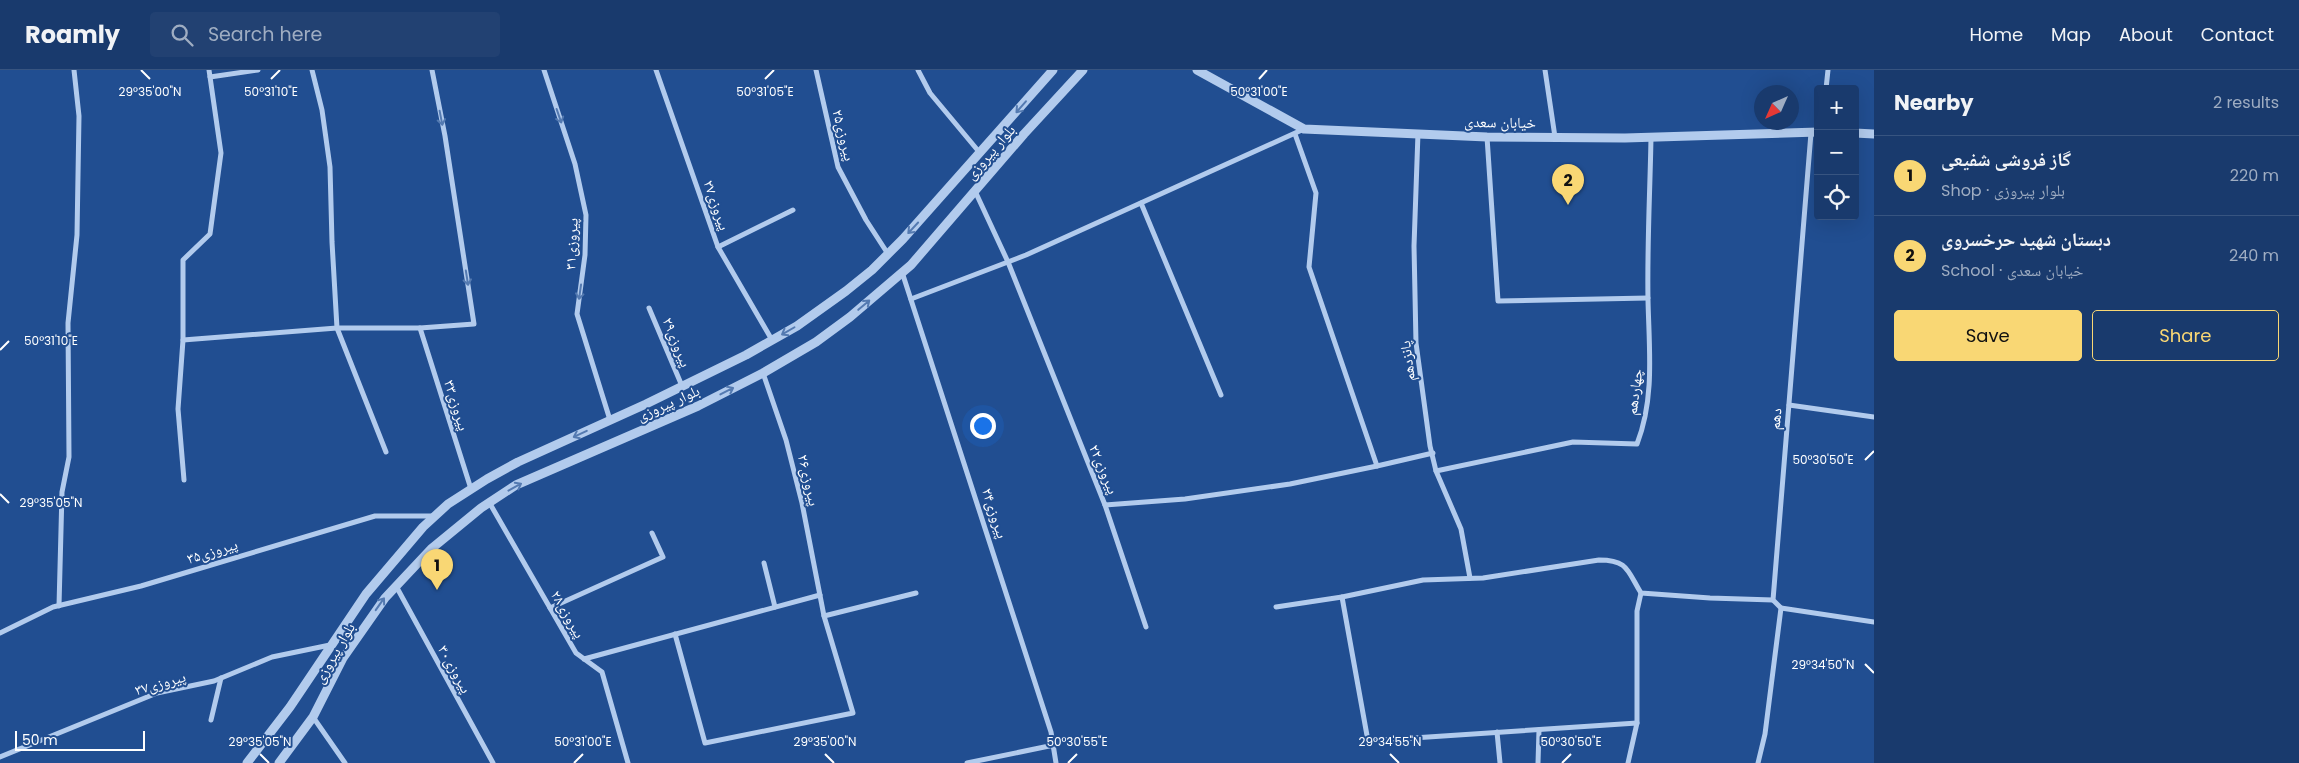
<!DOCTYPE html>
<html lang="en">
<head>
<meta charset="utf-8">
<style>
  :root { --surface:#193a6d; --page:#224172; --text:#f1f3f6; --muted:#9fadc2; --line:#375480; --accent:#f9d774 }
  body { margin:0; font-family:Poppins,"Noto Naskh Arabic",sans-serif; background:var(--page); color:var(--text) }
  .controls { position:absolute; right:15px; top:15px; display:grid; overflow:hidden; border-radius:5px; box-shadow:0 5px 20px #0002 }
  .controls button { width:45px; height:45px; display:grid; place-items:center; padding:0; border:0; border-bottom:1px solid var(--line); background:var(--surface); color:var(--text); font:25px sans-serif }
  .compass { position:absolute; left:1754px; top:15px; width:45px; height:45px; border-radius:50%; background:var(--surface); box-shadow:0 5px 20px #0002; rotate:225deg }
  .scale { position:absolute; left:15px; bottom:12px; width:130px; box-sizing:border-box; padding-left:5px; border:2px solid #fff; border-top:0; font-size:14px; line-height:18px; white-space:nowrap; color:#fff; -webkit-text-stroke:4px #214e91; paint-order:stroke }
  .you { position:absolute; left:982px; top:355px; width:18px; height:18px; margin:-12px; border:4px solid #fff; border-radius:50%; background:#1a73e8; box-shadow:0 0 0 8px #1a73e833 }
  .badge { display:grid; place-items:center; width:32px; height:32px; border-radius:50%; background:var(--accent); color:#111; font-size:16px; font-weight:700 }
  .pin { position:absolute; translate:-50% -41px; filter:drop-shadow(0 1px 2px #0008) }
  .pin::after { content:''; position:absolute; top:26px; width:18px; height:15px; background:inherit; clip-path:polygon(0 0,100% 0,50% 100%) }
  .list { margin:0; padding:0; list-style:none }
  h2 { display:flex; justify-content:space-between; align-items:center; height:65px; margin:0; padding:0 20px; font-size:21px }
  h2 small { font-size:16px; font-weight:400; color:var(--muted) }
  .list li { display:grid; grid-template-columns:32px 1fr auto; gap:15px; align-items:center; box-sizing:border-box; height:80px; padding:0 20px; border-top:1px solid var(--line) }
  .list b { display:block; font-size:19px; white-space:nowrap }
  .list p { margin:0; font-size:16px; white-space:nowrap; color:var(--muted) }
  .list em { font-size:16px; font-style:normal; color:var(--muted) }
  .actions { display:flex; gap:10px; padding:15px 20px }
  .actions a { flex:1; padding:11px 0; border:1px solid var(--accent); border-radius:5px; text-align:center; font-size:18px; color:var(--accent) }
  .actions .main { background:var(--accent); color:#111 }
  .icon { flex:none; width:28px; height:28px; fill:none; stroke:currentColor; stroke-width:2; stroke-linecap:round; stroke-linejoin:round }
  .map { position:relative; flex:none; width:1874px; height:693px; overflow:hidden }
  header { display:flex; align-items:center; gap:30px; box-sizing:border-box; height:70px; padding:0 25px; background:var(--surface); border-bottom:1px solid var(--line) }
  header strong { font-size:24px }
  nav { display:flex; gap:28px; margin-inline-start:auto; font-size:18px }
  .search { width:350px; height:45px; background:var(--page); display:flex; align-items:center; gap:12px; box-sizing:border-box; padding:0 18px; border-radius:5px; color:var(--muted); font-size:19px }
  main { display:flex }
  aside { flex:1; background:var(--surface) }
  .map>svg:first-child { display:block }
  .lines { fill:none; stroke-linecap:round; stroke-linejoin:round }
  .minor { stroke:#b2cbed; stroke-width:5 }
  .tertiary { stroke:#b2cbed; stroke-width:9 }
  .oneway { stroke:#547ab1 }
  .ticks { fill:none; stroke:#fff; stroke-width:2 }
  .labels { text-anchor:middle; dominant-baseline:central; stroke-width:4; stroke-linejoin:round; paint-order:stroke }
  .street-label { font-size:15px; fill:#fff; stroke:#214e91 }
  .ticks-label { font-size:12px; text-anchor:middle; fill:#fff; stroke:#214e91; stroke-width:4; stroke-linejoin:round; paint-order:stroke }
</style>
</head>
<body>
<header>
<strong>Roamly</strong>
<div class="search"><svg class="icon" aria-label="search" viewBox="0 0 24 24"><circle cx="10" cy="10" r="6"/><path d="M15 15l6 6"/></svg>Search here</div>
<nav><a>Home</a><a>Map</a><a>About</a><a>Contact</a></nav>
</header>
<main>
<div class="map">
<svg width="1874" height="693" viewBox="0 0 1874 693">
  <rect width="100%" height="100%" fill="#214e91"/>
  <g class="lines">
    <g class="minor">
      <path d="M312,0L322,40L330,97L332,172L337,258L386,382"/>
      <path d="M544,0L575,94L586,145L585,185L577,244L610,350"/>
      <path d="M656,0L718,177L772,270"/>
      <path d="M816,0L838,97L866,150L888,184"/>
      <path d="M918,0L930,23L980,83"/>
      <path d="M1545,0L1555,67"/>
      <path d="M210,7L258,0"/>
      <path d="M1826,19L1828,0"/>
      <path d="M1418,63L1414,176L1416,273L1430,376L1436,401L1461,459L1470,508"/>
      <path d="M1295,64L1316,123L1309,197L1377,396L1433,383"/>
      <path d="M1487,67L1498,231L1648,228"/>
      <path d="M975,121L1008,192L1105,435L1185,429L1290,414L1377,396"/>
      <path d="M1141,133L1221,325"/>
      <path d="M718,177L793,140"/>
      <path d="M902,202L1051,662L1056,693"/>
      <path d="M911,229L1026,185L1304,59"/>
      <path d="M649,238L682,316"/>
      <path d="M420,258L471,419"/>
      <path d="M183,270L337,258H420L474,254L445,66L432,0"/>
      <path d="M1789,335L1874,347"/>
      <path d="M1436,401L1573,372L1637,374C1655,328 1649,278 1648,230C1647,176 1650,122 1651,68"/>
      <path d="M184,410L178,339L183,270V190L210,164L221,83L209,0"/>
      <path d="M489,432L576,583L602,602L628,693"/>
      <path d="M1105,435L1146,557"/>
      <path d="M764,493L775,537"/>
      <path d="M396,516L493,693"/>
      <path d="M59,536L62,422L69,387L68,253L77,165L79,46L74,0"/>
      <path d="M1276,537L1342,527"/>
      <path d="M550,538L663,487L652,463"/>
      <path d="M1781,538L1874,552"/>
      <path d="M824,546L916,523"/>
      <path d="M0,563L53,537L141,516L375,446H436"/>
      <path d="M675,564L705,673L853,643L824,546L802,433L786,370L763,303"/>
      <path d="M584,589L820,525"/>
      <path d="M313,647L345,693"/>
      <path d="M211,650L221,608"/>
      <path d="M1637,653V541L1641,523"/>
      <path d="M1497,662L1500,693"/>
      <path d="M0,687L157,623L214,611L272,587L330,575"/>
      <path d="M967,693L1054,675"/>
      <path d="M1538,693L1539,660"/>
      <path d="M1628,693L1637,653L1368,671L1342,527L1423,510L1483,508L1599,490C1628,490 1627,500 1641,523L1710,528L1773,530"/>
      <path d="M1758,693L1765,664L1781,538L1773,530L1811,63"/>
    </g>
    <g class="tertiary">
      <path d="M1197,0L1304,59L1487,67L1625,68L1818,62"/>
      <path d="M1855,63L1874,64"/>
      <path d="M247,693L290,637L366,524L423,457L448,434L487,409L518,392L646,334L746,285L797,256L846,221L872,200L903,169L1053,0"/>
      <path d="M279,693L313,647L343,588L385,528L431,479L481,438L516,415L698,336L763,303L816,272L850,247L911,195L1024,64L1083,0"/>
    </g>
  </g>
  <defs><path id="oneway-shaft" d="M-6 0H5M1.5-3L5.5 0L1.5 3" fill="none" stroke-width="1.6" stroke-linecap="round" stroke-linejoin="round" transform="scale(1.25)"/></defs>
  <g class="oneway">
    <use href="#oneway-shaft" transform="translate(1021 37) rotate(131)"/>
    <use href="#oneway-shaft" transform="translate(559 46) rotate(71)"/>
    <use href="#oneway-shaft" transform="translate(441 48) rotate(79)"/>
    <use href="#oneway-shaft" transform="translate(913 158) rotate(133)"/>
    <use href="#oneway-shaft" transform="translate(467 208) rotate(81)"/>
    <use href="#oneway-shaft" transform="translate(580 222) rotate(98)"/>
    <use href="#oneway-shaft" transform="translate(864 235) rotate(-40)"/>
    <use href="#oneway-shaft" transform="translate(788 261) rotate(150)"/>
    <use href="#oneway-shaft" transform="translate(727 321) rotate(-27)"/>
    <use href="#oneway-shaft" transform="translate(580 364) rotate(155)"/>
    <use href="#oneway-shaft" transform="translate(515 417) rotate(-29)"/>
    <use href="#oneway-shaft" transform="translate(380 534) rotate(-55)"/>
  </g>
  <path class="ticks" d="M141,0L150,9M271,9L280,0M765,9L774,0M1259,9L1267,0M0,280L9,271M1865,390L1874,381M0,424L9,433M1865,594L1874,603M260,684L269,693M825,684L834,693M1390,684L1399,693M574,693L583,684M1068,693L1077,684M1562,693L1571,684"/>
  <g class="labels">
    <g class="street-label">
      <text transform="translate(1500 52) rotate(1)">خیابان سعدی</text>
      <text transform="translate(844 65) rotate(76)">پیروزی۲۵</text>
      <text transform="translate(990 82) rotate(-49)">بلوار پیروزی</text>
      <text transform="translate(717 135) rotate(71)">پیروزی۲۷</text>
      <text transform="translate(571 174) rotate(-87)">پیروزی۳۱</text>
      <text transform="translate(677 272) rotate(68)">پیروزی۲۹</text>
      <text transform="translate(1407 291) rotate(-97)">پانزدهم</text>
      <text transform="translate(1634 322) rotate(-83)">چهاردهم</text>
      <text transform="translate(668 333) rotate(-24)">بلوار پیروزی</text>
      <text transform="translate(457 335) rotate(73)">پیروزی۳۳</text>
      <text transform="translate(1775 349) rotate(-85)">دهم</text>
      <text transform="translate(1104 399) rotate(67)">پیروزی۲۲</text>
      <text transform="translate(809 410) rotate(77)">پیروزی۲۶</text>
      <text transform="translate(995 443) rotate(72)">پیروزی۲۴</text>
      <text transform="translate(212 481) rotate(-17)">پیروزی۳۵</text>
      <text transform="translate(568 544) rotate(60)">پیروزی۲۸</text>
      <text transform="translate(334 583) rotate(-60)">بلوار پیروزی</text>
      <text transform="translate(455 599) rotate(61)">پیروزی۳۰</text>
      <text transform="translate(160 613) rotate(-16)">پیروزی۳۷</text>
    </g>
  </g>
  <g class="ticks-label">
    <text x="150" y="26">29°35'00"N</text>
    <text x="271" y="26">50°31'10"E</text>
    <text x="765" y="26">50°31'05"E</text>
    <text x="1259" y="26">50°31'00"E</text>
    <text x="51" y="275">50°31'10"E</text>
    <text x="1823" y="394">50°30'50"E</text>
    <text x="51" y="437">29°35'05"N</text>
    <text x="1823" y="599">29°34'50"N</text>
    <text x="260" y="676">29°35'05"N</text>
    <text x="583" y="676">50°31'00"E</text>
    <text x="825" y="676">29°35'00"N</text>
    <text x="1077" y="676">50°30'55"E</text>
    <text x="1390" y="676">29°34'55"N</text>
    <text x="1571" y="676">50°30'50"E</text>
  </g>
</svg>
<div class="controls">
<button>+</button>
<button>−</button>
<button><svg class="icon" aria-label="locate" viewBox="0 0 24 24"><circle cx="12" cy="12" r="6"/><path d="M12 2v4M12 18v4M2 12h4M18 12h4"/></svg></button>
</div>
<svg class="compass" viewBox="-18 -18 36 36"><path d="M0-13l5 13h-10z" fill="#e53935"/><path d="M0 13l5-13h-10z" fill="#9fadc2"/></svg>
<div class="scale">50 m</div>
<div class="you"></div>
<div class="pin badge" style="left:437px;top:520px">1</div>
<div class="pin badge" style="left:1568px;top:135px">2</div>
</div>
<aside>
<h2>Nearby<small>2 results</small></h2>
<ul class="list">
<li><span class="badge">1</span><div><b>گاز فروشی شفیعی</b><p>Shop · بلوار پیروزی</p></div><em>220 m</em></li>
<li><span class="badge">2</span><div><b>دبستان شهید حرخسروی</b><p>School · خیابان سعدی</p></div><em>240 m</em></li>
</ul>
<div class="actions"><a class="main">Save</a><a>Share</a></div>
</aside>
</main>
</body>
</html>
